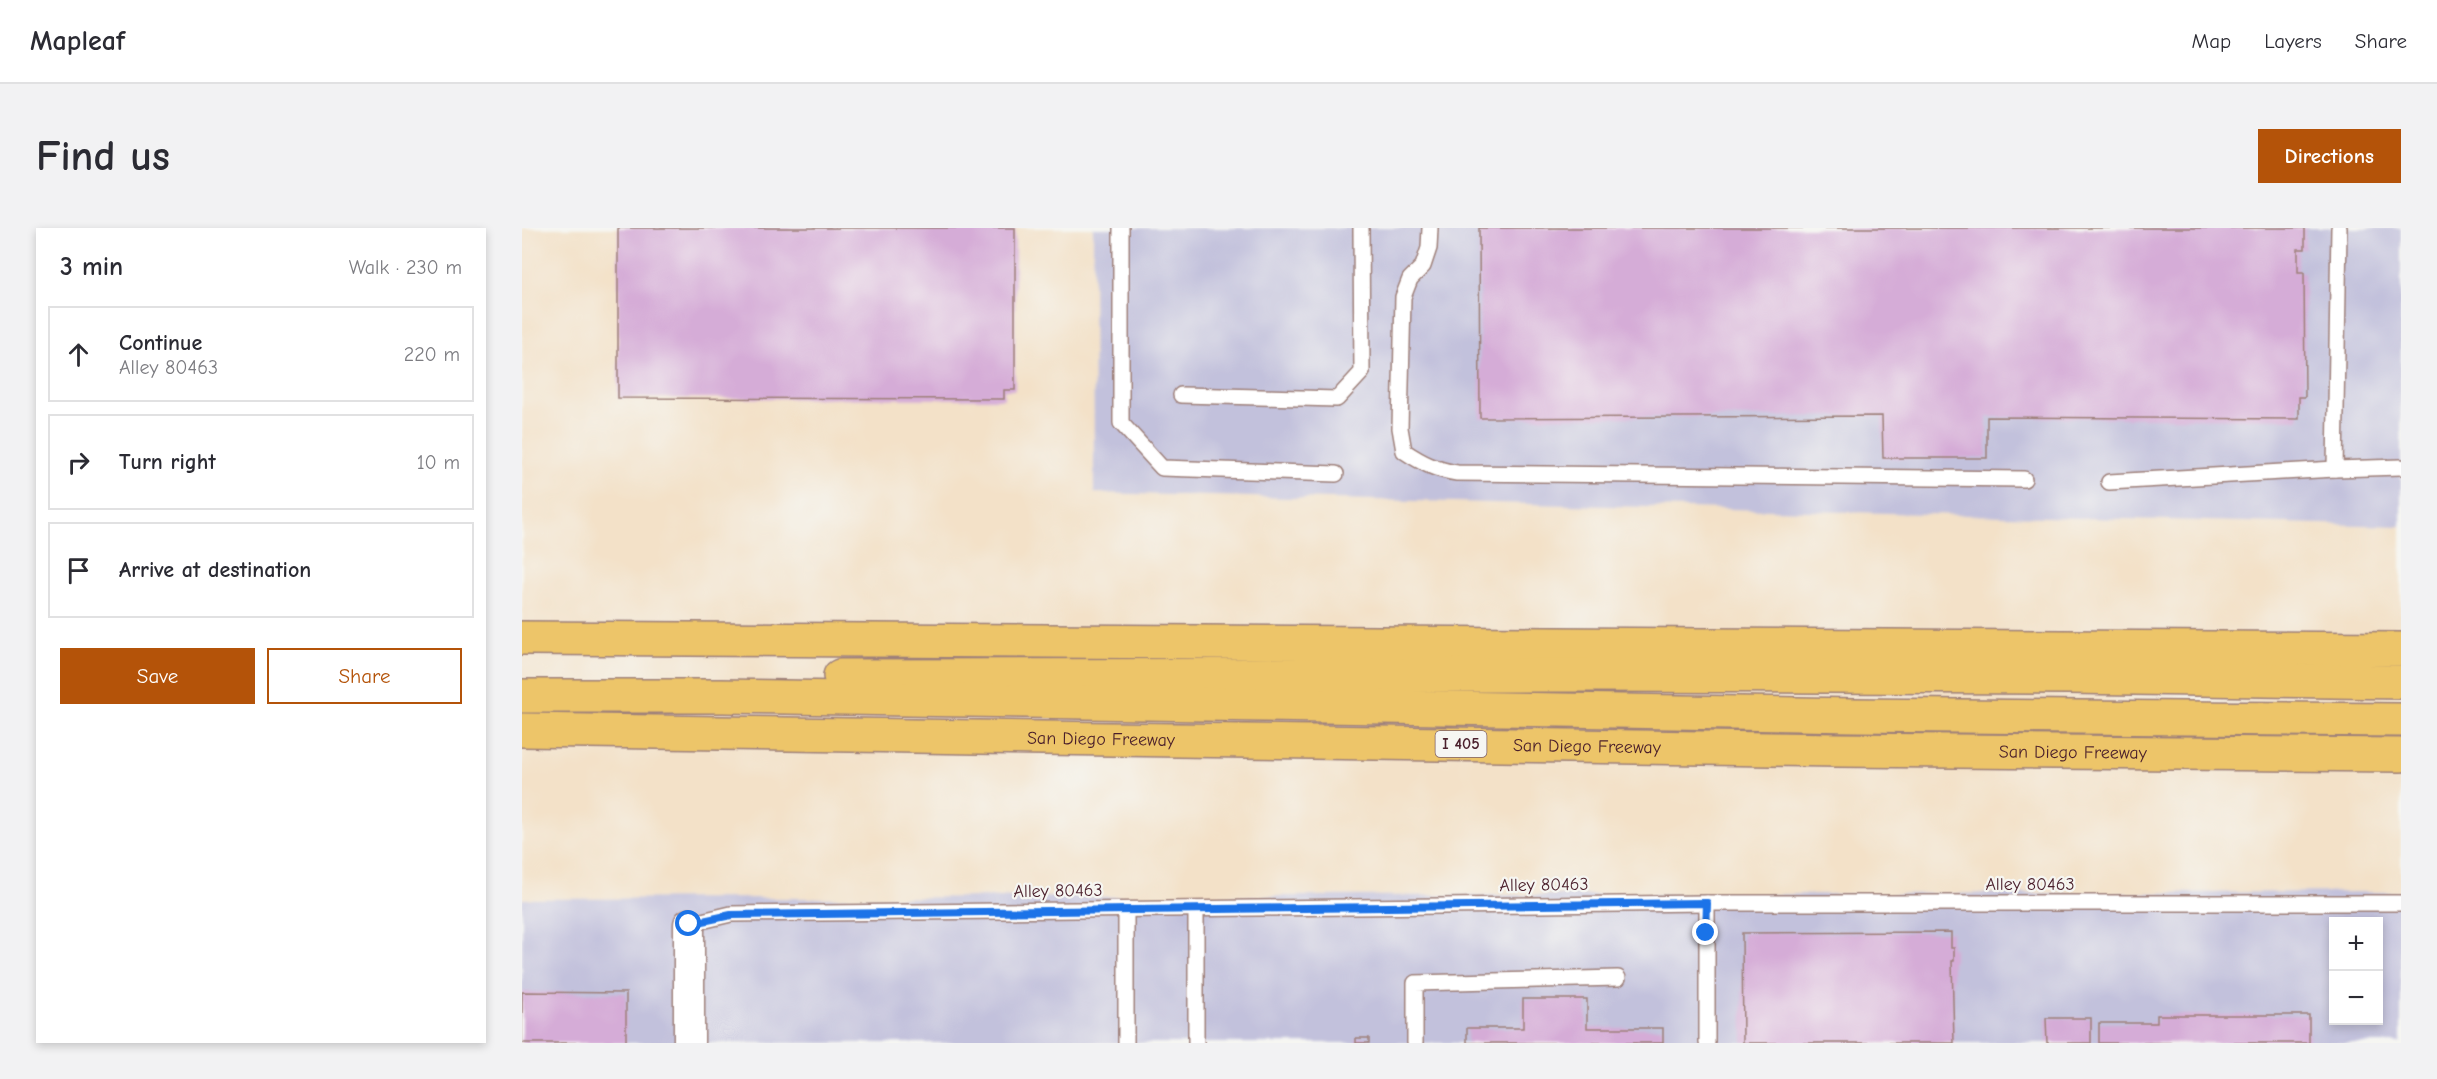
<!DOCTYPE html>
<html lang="en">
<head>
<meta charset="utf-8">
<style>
  :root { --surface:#fff; --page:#f2f2f3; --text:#2b2b33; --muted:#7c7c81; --line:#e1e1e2; --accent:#b45309 }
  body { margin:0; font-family:"Comic Neue",sans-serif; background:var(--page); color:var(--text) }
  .controls { position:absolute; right:18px; bottom:18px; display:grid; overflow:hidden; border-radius:0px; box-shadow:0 3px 9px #0003 }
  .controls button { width:54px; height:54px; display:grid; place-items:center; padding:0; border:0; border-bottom:2px solid var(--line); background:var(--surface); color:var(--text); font:30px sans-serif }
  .stop { position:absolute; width:18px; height:18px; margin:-14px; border:4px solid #1a73e8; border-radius:50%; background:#fff }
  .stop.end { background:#1a73e8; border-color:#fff; box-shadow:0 2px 6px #0008 }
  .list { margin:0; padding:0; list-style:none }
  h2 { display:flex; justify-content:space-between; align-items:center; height:78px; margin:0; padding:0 24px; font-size:26px }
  h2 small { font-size:20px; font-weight:400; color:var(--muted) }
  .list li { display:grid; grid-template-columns:39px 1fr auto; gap:18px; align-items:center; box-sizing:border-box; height:96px; margin:0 12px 12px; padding:0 12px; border:2px solid var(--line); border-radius:0px }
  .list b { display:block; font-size:22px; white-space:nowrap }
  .list p { margin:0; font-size:20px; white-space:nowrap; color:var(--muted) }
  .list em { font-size:20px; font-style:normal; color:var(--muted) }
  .actions { display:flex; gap:12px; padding:18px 24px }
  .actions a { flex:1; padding:14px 0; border:2px solid var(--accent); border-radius:0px; text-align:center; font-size:21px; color:var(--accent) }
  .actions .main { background:var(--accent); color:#fff }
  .icon { flex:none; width:33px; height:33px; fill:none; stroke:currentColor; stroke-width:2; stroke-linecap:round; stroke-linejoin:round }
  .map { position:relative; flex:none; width:1879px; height:815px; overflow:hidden; border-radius:0px }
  header { display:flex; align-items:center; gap:36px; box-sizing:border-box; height:84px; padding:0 30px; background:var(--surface); border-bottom:2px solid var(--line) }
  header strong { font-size:28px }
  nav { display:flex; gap:33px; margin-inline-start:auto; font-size:21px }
  .intro { display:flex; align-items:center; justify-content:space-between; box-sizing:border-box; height:144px; padding:0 36px }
  h1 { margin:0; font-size:42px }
  .button { padding:15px 27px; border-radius:0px; background:var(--accent); color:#fff; font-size:21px; font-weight:700 }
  main { display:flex; gap:36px; padding:0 36px }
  aside { flex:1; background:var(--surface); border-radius:0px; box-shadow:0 3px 9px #0003 }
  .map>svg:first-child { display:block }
  .industrial { fill:#c2c1dc; fill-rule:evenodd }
  .building { fill:#d5acd7 }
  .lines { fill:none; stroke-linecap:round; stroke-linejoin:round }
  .lane-casing { stroke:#9e807a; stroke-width:18 }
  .street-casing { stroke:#9e807a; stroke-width:33 }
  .highway-casing { stroke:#9e807a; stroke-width:36 }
  .lane { stroke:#fff; stroke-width:15 }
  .street { stroke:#fff; stroke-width:30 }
  .highway { stroke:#edc569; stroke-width:33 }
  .route { stroke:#1a73e8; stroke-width:8 }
  .labels { text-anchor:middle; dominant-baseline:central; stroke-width:4.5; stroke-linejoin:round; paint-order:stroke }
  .shield { fill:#f6f6f2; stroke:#7e6067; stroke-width:1.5 }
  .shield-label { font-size:16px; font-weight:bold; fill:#4a1f2b }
  .street-label { font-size:18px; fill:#4a1f2b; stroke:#f6f6f2 }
</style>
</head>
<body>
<header>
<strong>Mapleaf</strong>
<nav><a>Map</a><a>Layers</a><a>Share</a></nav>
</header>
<div class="intro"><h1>Find us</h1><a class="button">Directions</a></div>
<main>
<aside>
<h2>3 min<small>Walk · 230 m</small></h2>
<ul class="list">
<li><svg class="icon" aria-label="ahead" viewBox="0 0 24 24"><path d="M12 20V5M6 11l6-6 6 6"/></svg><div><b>Continue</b><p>Alley 80463</p></div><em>220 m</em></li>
<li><svg class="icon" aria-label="right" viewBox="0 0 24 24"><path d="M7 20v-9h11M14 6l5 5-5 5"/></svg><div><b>Turn right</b></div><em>10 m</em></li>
<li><svg class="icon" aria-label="arrive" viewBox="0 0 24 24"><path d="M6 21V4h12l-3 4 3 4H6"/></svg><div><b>Arrive at destination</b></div></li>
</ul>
<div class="actions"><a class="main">Save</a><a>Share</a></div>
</aside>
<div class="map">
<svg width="1879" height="815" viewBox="0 0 1879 815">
  <rect width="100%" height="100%" fill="#f6f6f2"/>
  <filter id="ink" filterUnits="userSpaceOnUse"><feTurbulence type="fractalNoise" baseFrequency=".0167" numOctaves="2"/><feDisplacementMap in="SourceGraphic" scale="12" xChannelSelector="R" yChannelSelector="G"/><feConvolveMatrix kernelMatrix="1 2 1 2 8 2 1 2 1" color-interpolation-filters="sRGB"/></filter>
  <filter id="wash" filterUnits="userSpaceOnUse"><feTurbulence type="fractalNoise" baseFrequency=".008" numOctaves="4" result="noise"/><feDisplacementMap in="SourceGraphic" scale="24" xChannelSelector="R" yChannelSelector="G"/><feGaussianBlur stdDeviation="1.35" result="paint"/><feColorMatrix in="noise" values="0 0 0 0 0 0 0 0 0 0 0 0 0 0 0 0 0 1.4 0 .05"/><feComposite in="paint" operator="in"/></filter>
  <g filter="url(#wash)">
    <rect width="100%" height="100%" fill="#f3e1c8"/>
    <g class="industrial">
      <path d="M571,0H1879V298L572,265Z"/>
      <path d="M1879,664V815H0V671ZM1812,694H1856V792H1812Z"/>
    </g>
    <g id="blocks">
      <g class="building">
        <path d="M96,0H493V162H482V171L96,170Z"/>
        <path d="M957,0H1783V21H1776V44H1782L1783,169H1777V191L1465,189V230H1361L1360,188L958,190Z"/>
        <path d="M1429,704V720H1432V733H1430L1432,815H1221L1220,705Z"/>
        <path d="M0,764L104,765V815H0Z"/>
        <path d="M1001,771H1065V800H1141V815H945V800H1001Z"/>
        <path d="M1635,787H1787V815H1577V795H1635Z"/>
        <path d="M1524,790H1569V815H1525Z"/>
        <rect x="834" y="810" width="13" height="5"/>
      </g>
    </g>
  </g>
  <g filter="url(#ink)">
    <use href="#blocks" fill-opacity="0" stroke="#9e807a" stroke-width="1.5"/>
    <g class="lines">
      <defs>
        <g id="lane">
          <path d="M599,0V195L640,240L814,246"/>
          <path d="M908,0L907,20L901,38L888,51L881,69L878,200L882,223C900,235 914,242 935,245L1502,251"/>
          <path d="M1817,0L1813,241L1879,239"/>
          <path d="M659,167L815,171L840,144L839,0"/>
          <path d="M1587,254L1813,241"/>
          <path d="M674,681V815"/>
          <path d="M604,682V815"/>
          <path d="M167,696L209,686L1185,675H1879"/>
          <path d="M893,815V755L1096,750"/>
          <path d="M1185,815V675"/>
        </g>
        <path id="street" d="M167,696V815"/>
        <g id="highway">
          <path d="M0,410L1879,421"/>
          <path d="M318,448L1065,447L1546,449L1879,454"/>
          <path d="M0,468H200L1332,487L1879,492"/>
          <path id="s1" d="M0,502L1315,522L1879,527"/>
        </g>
      </defs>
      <use href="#lane" class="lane-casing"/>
      <use href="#street" class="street-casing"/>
      <use href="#highway" class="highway-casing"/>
      <use href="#lane" class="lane"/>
      <use href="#street" class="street"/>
      <use href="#highway" class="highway"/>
    </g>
  </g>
  <g class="lines" filter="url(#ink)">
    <path class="route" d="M167,696L209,687L1185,675L1184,705"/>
  </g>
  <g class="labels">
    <rect class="shield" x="913.5" y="503" width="51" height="26" rx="4.5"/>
    <g class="shield-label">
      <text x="939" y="516">I 405</text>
    </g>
    <g class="street-label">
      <text stroke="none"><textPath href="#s1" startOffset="579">San Diego Freeway</textPath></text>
      <text stroke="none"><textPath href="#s1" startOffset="1065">San Diego Freeway</textPath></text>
      <text stroke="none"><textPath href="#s1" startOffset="1551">San Diego Freeway</textPath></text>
      <text x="1508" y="656">Alley 80463</text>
      <text transform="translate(1022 657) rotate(-1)">Alley 80463</text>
      <text transform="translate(536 663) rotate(-1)">Alley 80463</text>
    </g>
  </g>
</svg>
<div class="controls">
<button>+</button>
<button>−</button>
</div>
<div class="stop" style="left:167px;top:696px"></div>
<div class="stop end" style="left:1184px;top:705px"></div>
</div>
</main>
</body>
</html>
